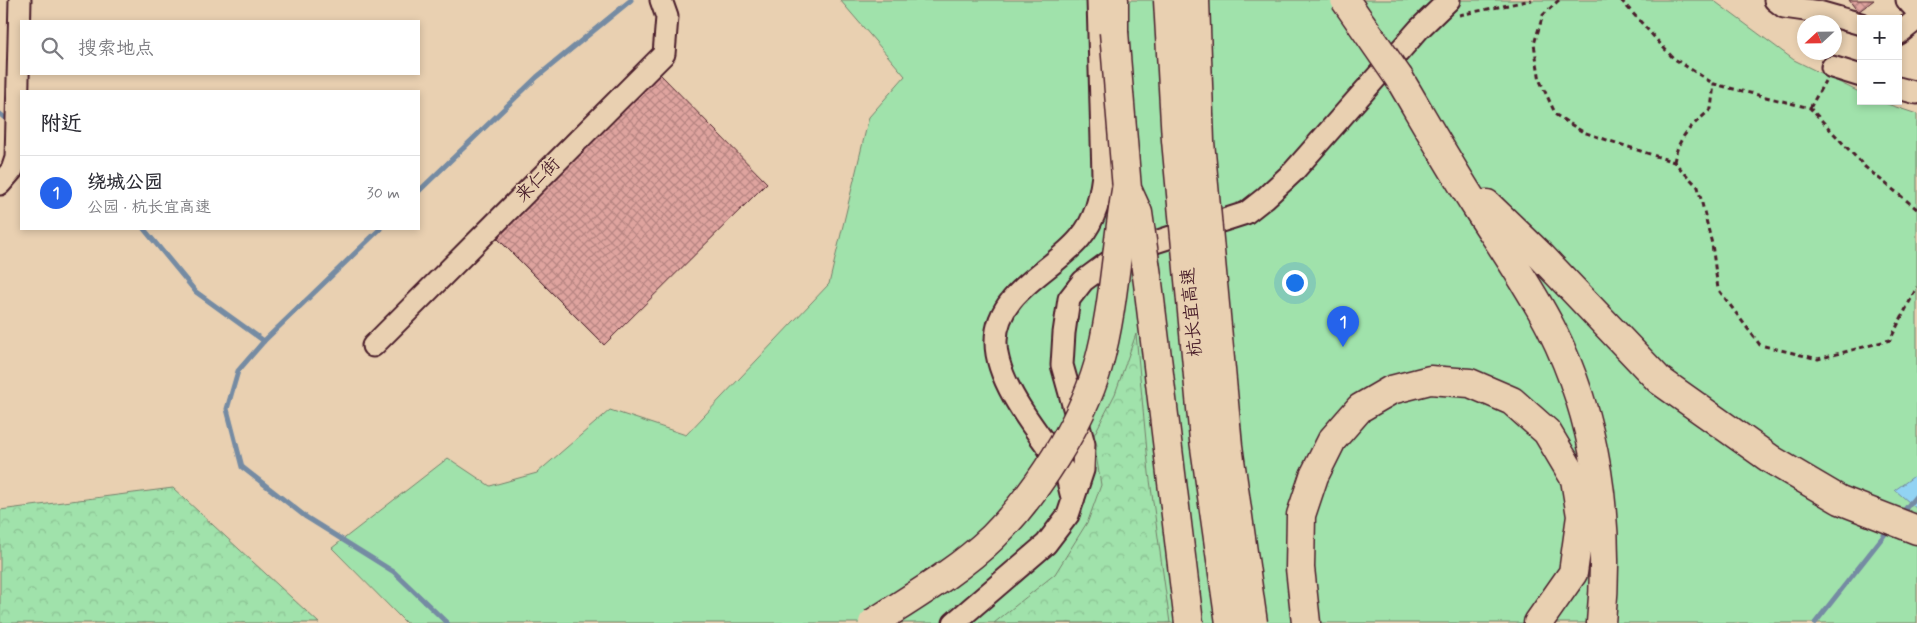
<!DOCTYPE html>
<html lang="zh">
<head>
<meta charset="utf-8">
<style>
  :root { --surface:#fff; --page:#f2f2f3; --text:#2b2b33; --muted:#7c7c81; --line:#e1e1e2; --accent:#2563eb }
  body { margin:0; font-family:Mynerve,"LXGW WenKai TC",sans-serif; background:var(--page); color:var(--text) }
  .controls { position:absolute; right:15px; top:15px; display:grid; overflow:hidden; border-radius:0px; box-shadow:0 2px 8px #0003 }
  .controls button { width:45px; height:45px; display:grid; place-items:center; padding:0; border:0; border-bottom:1px solid var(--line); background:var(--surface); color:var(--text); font:25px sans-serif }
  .compass { position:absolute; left:1797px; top:15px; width:45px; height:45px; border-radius:50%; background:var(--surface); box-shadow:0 2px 8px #0003; rotate:248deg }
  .you { position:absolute; left:1294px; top:282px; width:18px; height:18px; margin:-12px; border:4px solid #fff; border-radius:50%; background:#1a73e8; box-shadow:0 0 0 8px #1a73e833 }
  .badge { display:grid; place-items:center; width:32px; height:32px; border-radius:50%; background:var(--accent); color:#fff; font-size:16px; font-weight:700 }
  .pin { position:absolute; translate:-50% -41px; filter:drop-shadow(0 1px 2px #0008) }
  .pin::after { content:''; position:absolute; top:26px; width:18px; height:15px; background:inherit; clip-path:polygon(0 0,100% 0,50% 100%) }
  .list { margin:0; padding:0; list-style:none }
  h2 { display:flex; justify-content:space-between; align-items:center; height:65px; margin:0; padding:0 20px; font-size:21px }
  h2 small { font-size:16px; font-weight:400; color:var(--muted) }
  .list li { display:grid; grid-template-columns:32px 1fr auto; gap:15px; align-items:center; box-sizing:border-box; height:75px; padding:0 20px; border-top:1px solid var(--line) }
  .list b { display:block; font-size:19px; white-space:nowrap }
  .list p { margin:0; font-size:16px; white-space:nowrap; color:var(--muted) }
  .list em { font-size:16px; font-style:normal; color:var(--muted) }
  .icon { flex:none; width:28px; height:28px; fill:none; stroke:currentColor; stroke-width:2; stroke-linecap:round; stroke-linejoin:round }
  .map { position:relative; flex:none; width:1917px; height:623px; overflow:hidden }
  .search { position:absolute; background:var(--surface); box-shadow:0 2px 8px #0003; left:20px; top:20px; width:400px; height:55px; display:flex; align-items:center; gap:12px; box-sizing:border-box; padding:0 18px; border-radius:0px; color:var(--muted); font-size:19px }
  .panel { position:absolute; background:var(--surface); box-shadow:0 2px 8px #0003; left:20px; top:90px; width:400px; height:140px; border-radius:0px }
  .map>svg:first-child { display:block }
  .green { fill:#a0e2ab; stroke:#75806b }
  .forest { fill:url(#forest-crowns); stroke:#75806b }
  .water { fill:#92d3f3; stroke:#758ba3 }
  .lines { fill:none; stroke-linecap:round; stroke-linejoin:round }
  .stream { stroke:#758ba3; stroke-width:5 }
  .building { fill:url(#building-cross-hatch); stroke:#4a1f2b }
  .minor-casing { stroke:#4a1f2b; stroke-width:25 }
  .highway-casing { stroke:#4a1f2b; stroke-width:31 }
  .path { stroke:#4a1f2b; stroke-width:3; stroke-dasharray:5 4; stroke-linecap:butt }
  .minor { stroke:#e9d0b1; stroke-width:21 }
  .highway { stroke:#e9d0b1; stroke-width:28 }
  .highway-bridge-casing { stroke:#4a1f2b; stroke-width:31; stroke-linecap:butt }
  .highway-bridge { stroke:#e9d0b1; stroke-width:28 }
  .labels { text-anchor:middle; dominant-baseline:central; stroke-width:4; stroke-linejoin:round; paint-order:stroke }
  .street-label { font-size:18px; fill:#4a1f2b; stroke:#e9d0b1 }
</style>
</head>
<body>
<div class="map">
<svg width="1917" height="623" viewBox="0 0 1917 623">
  <defs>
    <pattern id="forest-crowns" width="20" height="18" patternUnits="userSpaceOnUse" patternTransform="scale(1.25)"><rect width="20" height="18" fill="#a0e2ab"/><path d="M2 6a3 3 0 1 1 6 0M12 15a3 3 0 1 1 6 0" fill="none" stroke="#8bc193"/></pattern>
    <pattern id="building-cross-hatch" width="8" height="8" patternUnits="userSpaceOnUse" patternTransform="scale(1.25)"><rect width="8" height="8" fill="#dfa49f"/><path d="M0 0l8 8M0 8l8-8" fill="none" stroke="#b78582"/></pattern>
  </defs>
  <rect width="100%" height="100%" fill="#e9d0b1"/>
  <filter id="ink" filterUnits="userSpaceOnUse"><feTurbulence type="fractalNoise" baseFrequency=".02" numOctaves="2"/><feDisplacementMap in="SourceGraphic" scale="10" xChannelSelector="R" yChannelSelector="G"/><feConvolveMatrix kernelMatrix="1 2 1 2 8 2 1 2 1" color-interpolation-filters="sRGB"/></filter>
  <g filter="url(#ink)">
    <path class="green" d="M840,0H1713L1794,60L1861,93V101H1878L1917,114V623H406L332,548L448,458L490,486L537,473L610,410L686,435L829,284L869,117L905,76Z"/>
    <g class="forest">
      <path d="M1136,334L1149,473L1170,623H994L1055,574L1088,521L1101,485L1093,437L1115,394Z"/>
      <path d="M173,488L319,623H0V510Z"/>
    </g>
    <path class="water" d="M1917,474V509L1895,490Z"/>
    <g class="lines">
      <g class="stream">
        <path d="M0,114L11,123"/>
        <path d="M419,191L537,77L631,0"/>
        <path d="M144,229L196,292L264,341"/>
        <path d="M380,229L264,341L238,371L227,409L242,467L306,517L394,572L447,623"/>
        <path d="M1901,514L1917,495"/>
        <path d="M1815,623L1889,529"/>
      </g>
    </g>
    <g class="building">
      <path d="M1849,0H1874L1858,12Z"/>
      <path d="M660,74L767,183L604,345L495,236Z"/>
    </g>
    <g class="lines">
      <defs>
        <g id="minor">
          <path d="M1775,0L1784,7L1819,12L1861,24"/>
          <path d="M1907,0L1917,11"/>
          <path d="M1898,34L1917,19"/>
          <path d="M1832,67L1861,76"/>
          <path d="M1898,88L1917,93"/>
          <path d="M0,184L12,170L16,158L20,0"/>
          <path d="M373,346L664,54L667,17L661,0"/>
          <path d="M1073,500C1070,492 1069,483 1066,474C1062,465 1053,455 1047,446C1027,419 995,376 996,341C996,292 1053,271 1080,238C1096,219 1100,198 1103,175L1098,0"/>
          <path d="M954,623L1046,544L1068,515L1083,470L1084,444L1062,365L1064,333L1069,299L1083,281L1121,253L1246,213L1265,198L1293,172L1419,29L1449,0"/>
        </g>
        <g id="highway">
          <path d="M1114,32V0"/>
          <path d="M1399,78C1425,122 1450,166 1477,208C1502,247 1530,287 1551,328C1597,419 1611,522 1601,623"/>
          <path d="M1487,204L1542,257L1659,380L1772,460L1840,500L1917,530"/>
          <path d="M1306,623L1300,568L1301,515L1314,476L1332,440L1360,408L1391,390L1430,380L1470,383L1512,401L1547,432L1575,479L1581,516L1573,573L1538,623"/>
        </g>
      </defs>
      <use href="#minor" class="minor-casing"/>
      <use href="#highway" class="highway-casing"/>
      <g class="path">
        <path d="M1559,0L1543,15L1534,44L1540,81L1556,115L1583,132L1674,162L1698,187L1712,244L1718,289L1760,345L1818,359L1890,340L1917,287"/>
        <path d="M1621,0L1673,58L1714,84"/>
        <path d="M1459,15L1532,0"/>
        <path d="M1810,108L1825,81"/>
        <path d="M1674,162C1679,134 1691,127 1711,109L1714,84L1810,108L1865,167L1917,209"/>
      </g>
      <use href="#minor" class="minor"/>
      <use href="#highway" class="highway"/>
      <defs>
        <g id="highway-bridge">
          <path d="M1168,0L1176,140L1204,440L1230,623"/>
          <path d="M1195,0L1200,142L1228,446L1253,623"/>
          <path d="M1345,0L1399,78"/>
          <path d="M1114,32L1127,189L1138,213L1148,283L1189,623"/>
          <path d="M873,623C913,597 959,570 993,537C1036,494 1081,425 1098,366C1114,309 1116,249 1126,190"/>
        </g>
      </defs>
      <use href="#highway-bridge" class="highway-bridge-casing"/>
      <use href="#highway-bridge" class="highway-bridge"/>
    </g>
  </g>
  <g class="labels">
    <g class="street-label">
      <text transform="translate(538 180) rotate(-45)">来仁街</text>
      <text transform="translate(1192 312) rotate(-95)">杭长宜高速</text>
    </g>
  </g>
</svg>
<div class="controls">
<button>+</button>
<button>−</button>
</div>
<svg class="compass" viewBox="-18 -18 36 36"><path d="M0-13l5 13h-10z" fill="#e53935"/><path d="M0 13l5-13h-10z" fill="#7c7c81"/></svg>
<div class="you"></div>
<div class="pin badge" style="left:1343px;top:347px">1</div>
<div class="search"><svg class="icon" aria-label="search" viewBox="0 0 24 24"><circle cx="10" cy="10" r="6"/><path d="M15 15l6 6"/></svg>搜索地点</div>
<section class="panel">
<h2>附近<small></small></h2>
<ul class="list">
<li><span class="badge">1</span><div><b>绕城公园</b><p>公园 · 杭长宜高速</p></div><em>30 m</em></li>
</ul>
</section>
</div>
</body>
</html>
